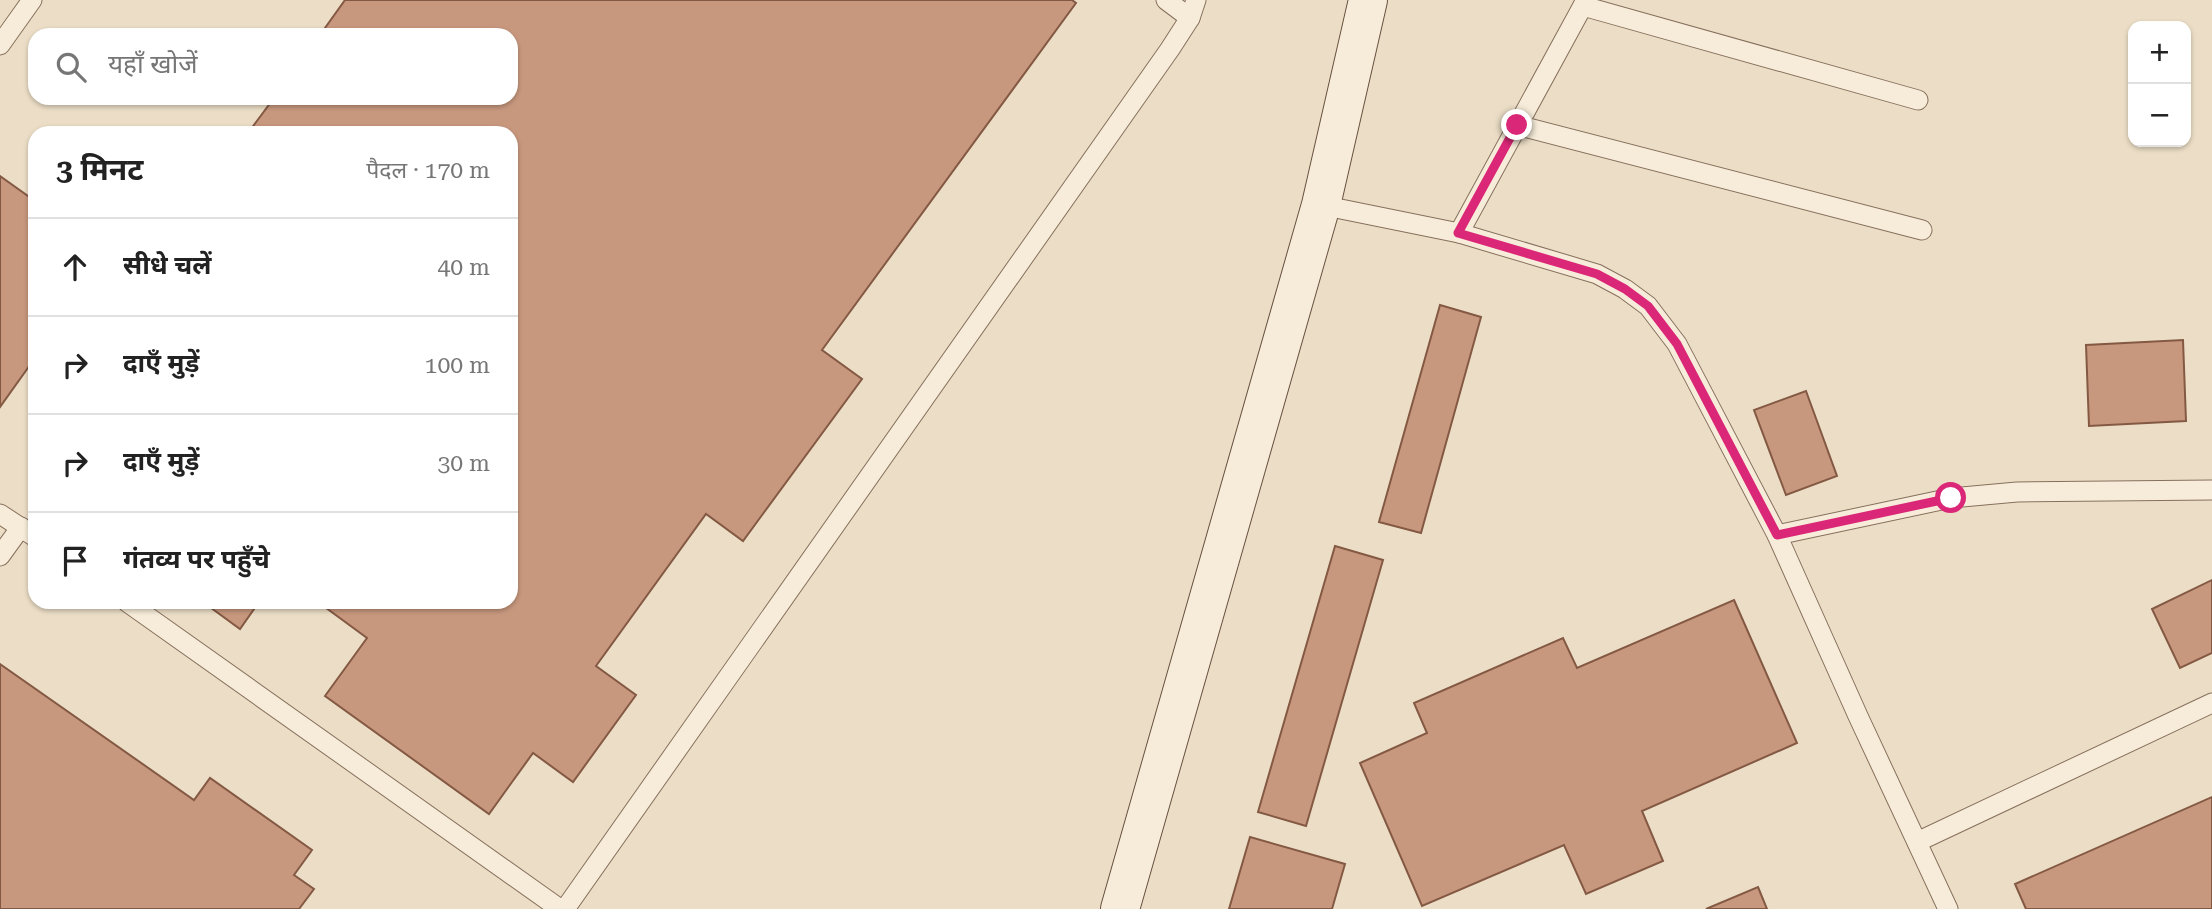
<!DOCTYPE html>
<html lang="hi">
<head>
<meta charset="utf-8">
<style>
  :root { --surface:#fff; --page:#f2f2f2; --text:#222; --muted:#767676; --line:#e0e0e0 }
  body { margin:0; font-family:"Roboto Serif","Noto Sans Devanagari",serif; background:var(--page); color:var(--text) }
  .controls { position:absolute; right:21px; top:21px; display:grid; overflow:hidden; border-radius:14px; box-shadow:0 2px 5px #0004 }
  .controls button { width:63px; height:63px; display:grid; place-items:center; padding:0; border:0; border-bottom:2px solid var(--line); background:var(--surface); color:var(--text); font:35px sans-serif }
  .stop { position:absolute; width:21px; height:21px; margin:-16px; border:5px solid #db2777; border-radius:50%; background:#fff }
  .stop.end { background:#db2777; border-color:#fff; box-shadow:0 2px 7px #0008 }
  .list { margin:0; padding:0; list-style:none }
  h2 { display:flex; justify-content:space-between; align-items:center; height:91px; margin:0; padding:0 28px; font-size:30px }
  h2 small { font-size:23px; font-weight:400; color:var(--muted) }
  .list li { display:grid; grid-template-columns:46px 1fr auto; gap:21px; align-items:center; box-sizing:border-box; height:98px; padding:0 28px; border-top:2px solid var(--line) }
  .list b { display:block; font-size:26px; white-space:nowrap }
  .list em { font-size:23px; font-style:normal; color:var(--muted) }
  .icon { flex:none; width:38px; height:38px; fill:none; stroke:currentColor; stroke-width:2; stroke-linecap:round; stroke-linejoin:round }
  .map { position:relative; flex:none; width:2212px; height:909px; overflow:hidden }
  .search { position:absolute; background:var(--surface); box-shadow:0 2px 5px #0004; left:28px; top:28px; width:490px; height:77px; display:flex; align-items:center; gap:18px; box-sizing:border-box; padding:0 24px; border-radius:21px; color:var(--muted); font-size:26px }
  .panel { position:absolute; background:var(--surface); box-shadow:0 2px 5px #0004; left:28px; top:126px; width:490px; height:483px; border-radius:21px }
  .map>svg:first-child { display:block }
  .building { fill:#c8987e; stroke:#845944; stroke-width:2 }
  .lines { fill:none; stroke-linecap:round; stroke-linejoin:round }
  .lane-casing { stroke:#86705d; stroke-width:21 }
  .secondary-casing { stroke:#685140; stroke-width:40 }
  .lane { stroke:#f7ecd9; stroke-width:19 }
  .secondary { stroke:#f7ecd9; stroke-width:38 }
  .route { stroke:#db2777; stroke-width:9 }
</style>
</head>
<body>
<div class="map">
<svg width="2212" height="909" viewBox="0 0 2212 909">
  <rect width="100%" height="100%" fill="#ecdec6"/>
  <g class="building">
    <path d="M345,0H1072L1076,3L822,350L862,379L743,541L706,514L596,666L636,695L573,782L533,753L489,814L325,696L367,638L318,602H511V133H248L274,98H511V35H320Z"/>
    <path d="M0,176L35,201V358L0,407Z"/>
    <path d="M1440,305L1481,317L1421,533L1379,522Z"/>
    <path d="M2183,340L2186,421L2089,426L2086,345Z"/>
    <path d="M1806,391L1837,476L1786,495L1754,410Z"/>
    <path d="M1335,546L1383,560L1306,826L1258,812Z"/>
    <path d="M2212,580V653L2180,668L2152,609Z"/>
    <path d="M1734,600L1797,743L1642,811L1663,861L1586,894L1564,845L1422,906L1360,763L1427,733L1414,703L1563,638L1577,668Z"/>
    <path d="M203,602H259L240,629Z"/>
    <path d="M0,664L194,800L210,778L312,850L294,875L314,889L299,909H0Z"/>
    <path d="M2212,797V909H2026L2015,884Z"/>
    <path d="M1250,837L1345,864L1332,909H1229Z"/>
    <path d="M1758,887L1767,909H1706Z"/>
  </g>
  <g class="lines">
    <defs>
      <g id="lane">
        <path d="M1166,0L1190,18"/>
        <path d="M1583,6L1918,100"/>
        <path d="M0,45L32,0"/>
        <path d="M1517,125L1922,230"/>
        <path d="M1321,205L1459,233L1597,274L1625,289L1648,306L1677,344L1777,535L1858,716L1948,909"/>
        <path d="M1459,233L1586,0"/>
        <path d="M0,514L35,537"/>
        <path d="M1777,535L1951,498L2017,492L2212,490"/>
        <path d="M0,556L21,527"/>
        <path d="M127,602L560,909"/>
        <path d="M1917,842L2212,703"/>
        <path d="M565,909L1170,49L1190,18L1196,0"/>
      </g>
      <path id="secondary" d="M1120,909L1321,205L1368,0"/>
    </defs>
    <use href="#lane" class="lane-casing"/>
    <use href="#secondary" class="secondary-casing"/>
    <use href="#lane" class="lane"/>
    <use href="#secondary" class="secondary"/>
  </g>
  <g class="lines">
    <path class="route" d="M1517,125L1458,233L1597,274L1625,289L1648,306L1677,344L1777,535L1951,498"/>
  </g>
</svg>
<div class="controls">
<button>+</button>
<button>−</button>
</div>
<div class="stop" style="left:1951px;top:498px"></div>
<div class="stop end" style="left:1517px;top:125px"></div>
<div class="search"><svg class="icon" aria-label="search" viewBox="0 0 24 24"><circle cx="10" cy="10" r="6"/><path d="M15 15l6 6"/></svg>यहाँ खोजें</div>
<section class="panel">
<h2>3 मिनट<small>पैदल · 170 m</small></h2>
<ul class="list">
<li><svg class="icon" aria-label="ahead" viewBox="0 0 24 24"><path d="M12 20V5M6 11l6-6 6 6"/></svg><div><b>सीधे चलें</b></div><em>40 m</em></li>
<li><svg class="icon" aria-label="right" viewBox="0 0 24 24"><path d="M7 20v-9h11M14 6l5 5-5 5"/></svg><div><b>दाएँ मुड़ें</b></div><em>100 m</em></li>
<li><svg class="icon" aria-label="right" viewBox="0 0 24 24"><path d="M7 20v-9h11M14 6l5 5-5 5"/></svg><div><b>दाएँ मुड़ें</b></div><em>30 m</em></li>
<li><svg class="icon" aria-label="arrive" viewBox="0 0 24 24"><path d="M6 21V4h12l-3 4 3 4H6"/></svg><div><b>गंतव्य पर पहुँचे</b></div></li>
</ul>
</section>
</div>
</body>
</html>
